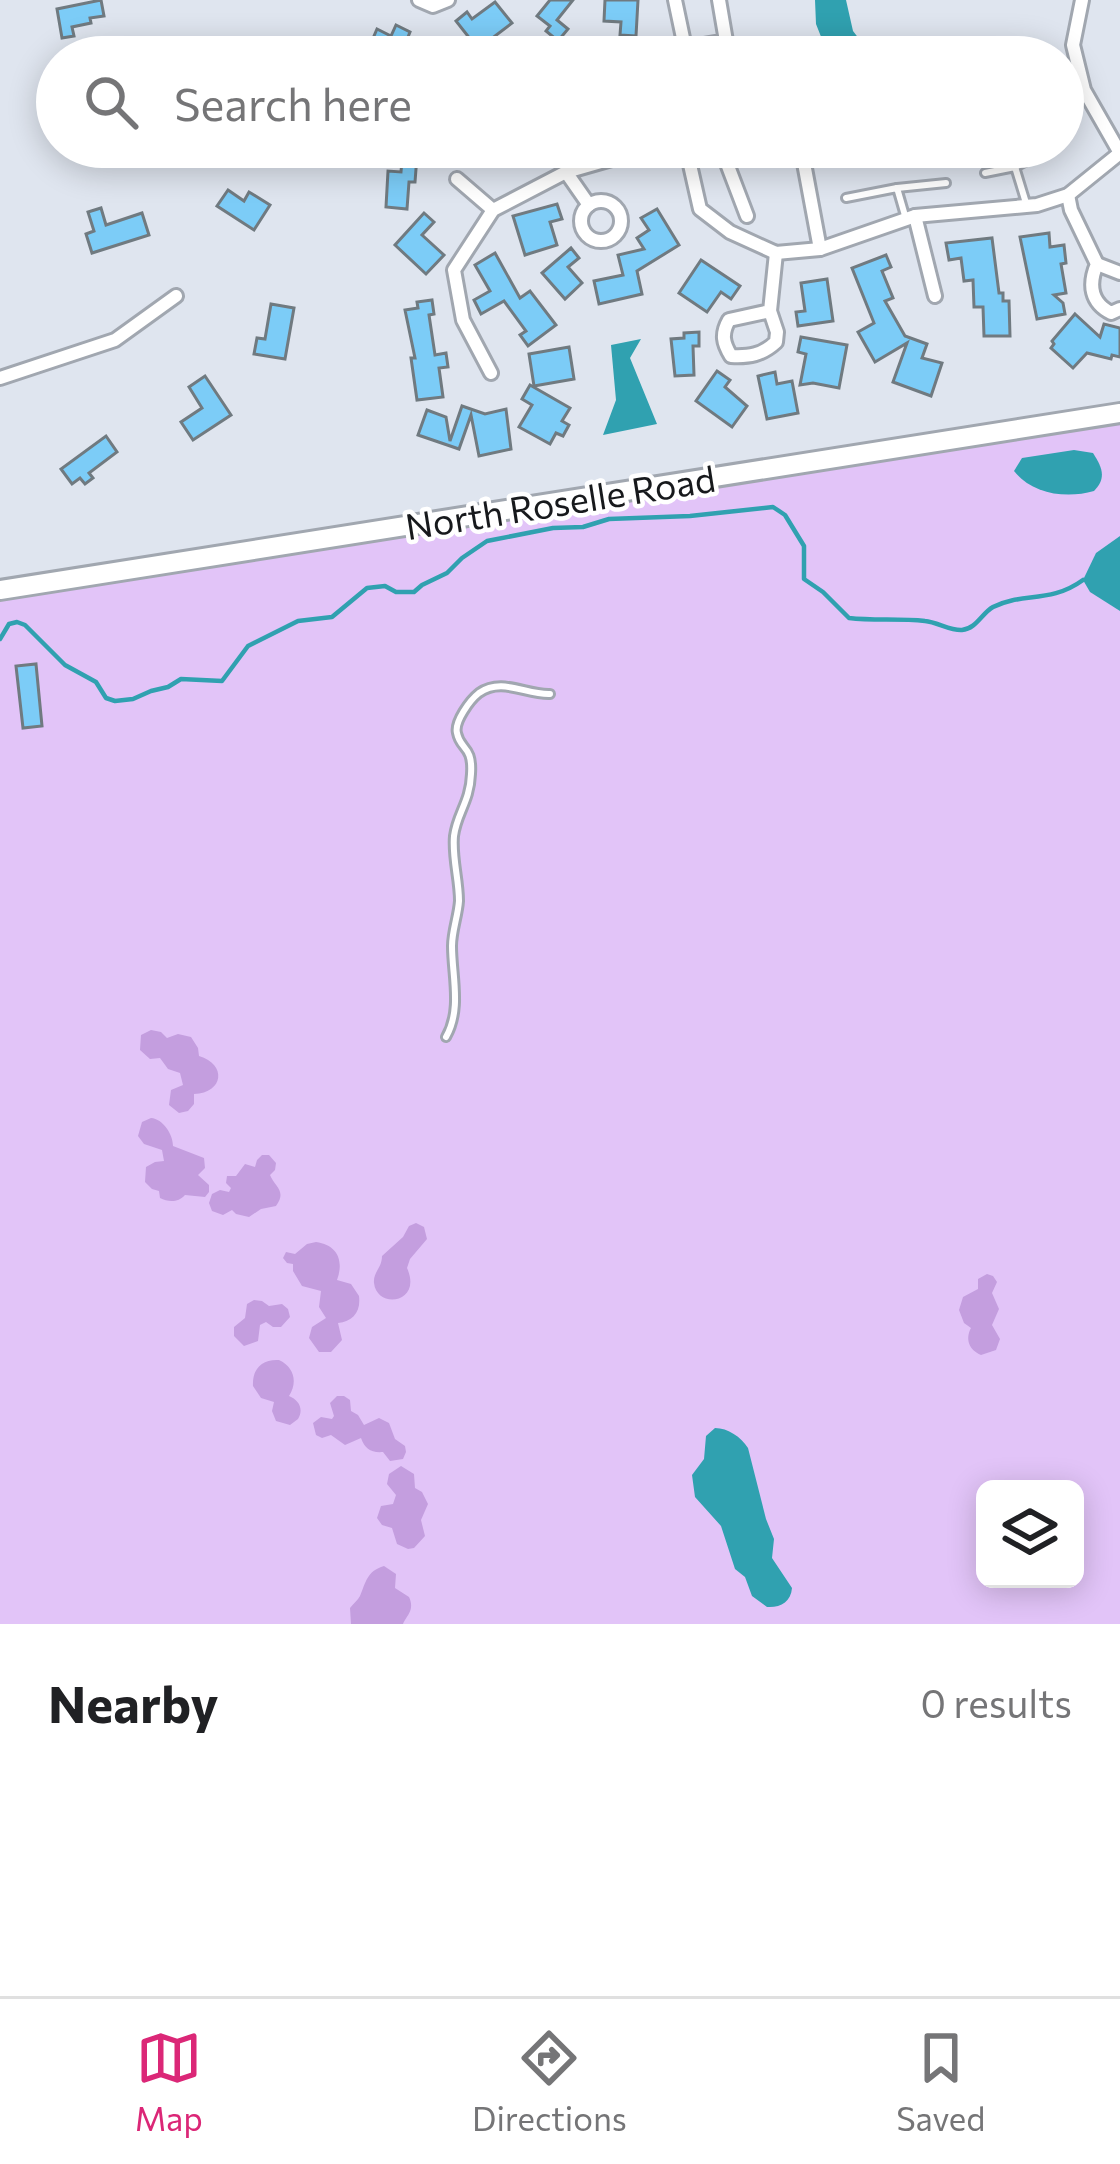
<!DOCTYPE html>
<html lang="en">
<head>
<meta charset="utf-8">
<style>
  :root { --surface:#fff; --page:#f2f2f2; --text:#202124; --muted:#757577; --line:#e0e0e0; --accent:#db2777 }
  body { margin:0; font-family:Commissioner,sans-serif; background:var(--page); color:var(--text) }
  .controls { position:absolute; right:36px; bottom:36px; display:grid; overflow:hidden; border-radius:18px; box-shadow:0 6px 30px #0003 }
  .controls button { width:108px; height:108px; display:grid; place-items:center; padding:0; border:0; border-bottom:3px solid var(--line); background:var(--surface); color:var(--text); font:60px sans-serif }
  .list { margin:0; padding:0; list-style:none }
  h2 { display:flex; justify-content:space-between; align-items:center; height:156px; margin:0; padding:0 48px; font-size:51px }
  h2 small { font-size:39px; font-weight:400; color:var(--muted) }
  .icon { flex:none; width:66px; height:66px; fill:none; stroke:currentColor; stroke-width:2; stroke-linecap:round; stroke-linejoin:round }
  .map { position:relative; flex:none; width:1120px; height:1624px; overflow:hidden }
  .search { position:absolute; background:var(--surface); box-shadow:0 6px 30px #0003; left:36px; right:36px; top:36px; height:132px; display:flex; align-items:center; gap:30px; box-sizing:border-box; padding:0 42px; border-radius:66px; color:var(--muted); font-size:45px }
  .sheet { height:372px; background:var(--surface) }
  nav { display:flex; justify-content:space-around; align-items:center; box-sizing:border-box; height:168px; border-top:3px solid var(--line); background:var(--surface); font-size:33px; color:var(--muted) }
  nav a { display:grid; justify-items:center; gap:6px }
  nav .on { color:var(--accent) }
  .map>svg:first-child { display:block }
  .green { fill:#e2c4f8; fill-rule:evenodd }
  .forest { fill:#c49edf }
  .water { fill:#30a1b0 }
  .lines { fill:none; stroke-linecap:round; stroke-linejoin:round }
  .stream { stroke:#30a1b0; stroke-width:4.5 }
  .building { fill:#7cccf7; stroke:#707a80; stroke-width:3 }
  .service-casing { stroke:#a1a7b0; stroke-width:12 }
  .minor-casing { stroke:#a1a7b0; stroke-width:18 }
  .secondary-casing { stroke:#a1a7b0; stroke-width:24 }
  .service { stroke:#fff; stroke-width:6 }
  .minor { stroke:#fff; stroke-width:12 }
  .secondary { stroke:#fff; stroke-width:18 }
  .labels { text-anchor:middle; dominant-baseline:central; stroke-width:9; stroke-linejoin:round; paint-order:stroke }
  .street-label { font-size:36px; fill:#17191c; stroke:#fff }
</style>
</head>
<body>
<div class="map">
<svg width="1120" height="1624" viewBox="0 0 1120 1624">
  <rect width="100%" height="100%" fill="#dfe5ef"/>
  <path class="green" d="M1120,424V1624H0V601ZM985,1489H1075V1579H985Z"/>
  <g class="forest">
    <path d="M151,1030L161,1032L167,1038L178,1034L191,1037L198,1048L199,1056C227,1064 224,1093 194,1094V1104L188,1111L179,1113L169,1105L171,1090L183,1085L180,1073L168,1069L160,1058L150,1059L140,1050L141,1035Z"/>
    <path d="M151,1118C163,1119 173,1134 173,1146L204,1158L205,1168L198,1175L209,1185V1192L205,1197L185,1195C178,1203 168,1202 160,1198L159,1191L152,1189L145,1182L146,1167L155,1162L164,1161L162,1150L144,1144L138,1136L142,1122Z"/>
    <path d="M262,1155H269L276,1163L275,1170L270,1175C275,1187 287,1191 276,1206L261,1209L249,1217L236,1214L232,1210L223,1215L212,1211L209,1203L212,1194L220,1190L229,1192L231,1188L226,1183L227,1176H236L245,1164L255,1167L257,1160Z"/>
    <path d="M416,1223L424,1227L427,1239L410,1259L407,1268C423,1303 377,1310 374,1283C373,1272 382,1268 382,1256L403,1237L409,1226Z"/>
    <path d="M316,1242C338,1245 344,1261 337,1280L351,1284L359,1296C361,1312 353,1321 338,1323L342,1340L331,1352H319L309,1338L312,1327L326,1318L319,1307L321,1291L302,1286L293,1271V1264L287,1263L283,1258L286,1252L295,1254L307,1244Z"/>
    <path d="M987,1274L993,1276L997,1282L992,1293L999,1309L992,1325L1000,1339L996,1350L981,1355C969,1350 965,1339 971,1328L964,1323L959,1310L963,1297L978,1289V1279Z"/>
    <path d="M254,1300L262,1301L269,1306L282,1304L288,1309L290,1317L281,1327H273L266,1322L260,1325L258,1341L244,1346L234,1336V1327L245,1318L247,1304Z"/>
    <path d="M279,1360C294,1367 298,1382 289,1396C299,1400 304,1409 298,1419L290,1425L276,1421L272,1411L274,1402L261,1398L253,1386C252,1369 262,1359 279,1360Z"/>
    <path d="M337,1396H344L350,1400L351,1411L358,1415L364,1425L379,1418L389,1423L395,1439L405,1446L406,1452L403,1459L390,1461L383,1452C371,1453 365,1449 361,1438L345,1445L331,1435L322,1438L316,1435L313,1423L321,1417L332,1419L334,1416L330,1403Z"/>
    <path d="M401,1466L414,1474L415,1488L422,1492L428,1504L421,1520L425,1536L414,1548L408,1549L397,1544L392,1528L382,1525L377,1518L381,1506L393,1504L396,1495L387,1484L389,1474Z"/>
    <path d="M384,1566L396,1574L395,1588L409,1597C415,1610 407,1615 403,1624H351L350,1608C353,1604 358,1600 360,1596C366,1582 367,1571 384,1566Z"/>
  </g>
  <g class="water">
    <path d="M815,0H846L853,31L873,57H829L816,24Z"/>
    <path d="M641,339L630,358L657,424L603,435L616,400L611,345Z"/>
    <path d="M1074,450L1093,453C1102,467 1107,478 1094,491C1066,499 1032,494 1014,471L1022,458Z"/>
    <path d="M1120,536V611L1090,592L1083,580L1096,553Z"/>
    <path d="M715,1428C728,1428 741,1437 748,1448L766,1519L774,1539L772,1558L792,1588C791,1602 780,1608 767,1607L752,1596L745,1577L735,1569L721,1526L695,1497L692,1475L704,1459L706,1436Z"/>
  </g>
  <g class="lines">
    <path class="stream" d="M0,639L9,624L17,622L25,625L65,665L96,682L106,698L115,701L133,699L151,691L168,687L181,679L222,681L248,646L298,621L332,617L367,588L385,586L396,592H414L422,585L447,573L462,558L487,541L553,528L583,527L609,519L690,516L773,507L785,515L804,546V579L823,592L849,618C874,621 899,618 925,621C937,622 951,631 962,630C976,629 982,613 993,607C1022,592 1050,604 1083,580"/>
  </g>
  <g class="building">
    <path d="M101,0L104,16L90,18L91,23L72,27L74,36L62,38L57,9Z"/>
    <path d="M550,0H573L557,20L568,29L558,41L546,31L550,26L537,16Z"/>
    <path d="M605,0H638L636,36L620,35L621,22L604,21Z"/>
    <path d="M495,2L512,23L478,49L456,21L467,12L472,19Z"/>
    <path d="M396,25L410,32L400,57H365L377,29L391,36Z"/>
    <path d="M403,147H422L417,156L415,182H409L407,209L386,207L388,171L401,172Z"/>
    <path d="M228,190L244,201L249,192L270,205L254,230L217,206Z"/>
    <path d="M557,204L562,219L550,222L557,245L525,255L513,216Z"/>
    <path d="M101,208L106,225L142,213L149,235L92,253L86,234L94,231L88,212Z"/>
    <path d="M657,209L679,245L637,271L642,294L599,304L594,281L623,275L618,255L644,249L637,238L649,230L641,218Z"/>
    <path d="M424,213L434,222L422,235L444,255L426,274L395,245Z"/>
    <path d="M1049,233L1050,247L1064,245L1066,263L1061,264L1066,293L1054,295L1063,303L1065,314L1037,319L1020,237Z"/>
    <path d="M992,238L999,293H1003V301H1009L1010,336H984L983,307H974L973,280L964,281L961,258L949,260L946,243Z"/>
    <path d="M571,248L579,258L568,267L582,283L565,299L542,273Z"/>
    <path d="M495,253L520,298L530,291L556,325L528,346L520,335L526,331L504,301L481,314L474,300L490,291L475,265Z"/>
    <path d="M886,255L891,267L882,271L893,298L885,301L905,336L927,344L922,358L942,363L931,396L893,382L907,343L875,362L858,332L874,323L852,268Z"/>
    <path d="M701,260L740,286L731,299L721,292L707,312L679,293Z"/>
    <path d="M827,279L833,321L798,326L796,312L805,311L801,283Z"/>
    <path d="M432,300L434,314L429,315L435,355L446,353L448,367L439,368L443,397L417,400L411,358H415L405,310L418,308L417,302Z"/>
    <path d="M271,304L294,308L285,359L254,354L257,338L265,339Z"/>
    <path d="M1075,314L1100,337L1104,324L1120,328V357L1112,355L1111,359L1087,353L1073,368L1051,348L1054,344L1052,341Z"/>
    <path d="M699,332V346H693L694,375L675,376L671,339L684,338V333Z"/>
    <path d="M801,337L847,345L839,388L813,383L800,385L806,354L798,352Z"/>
    <path d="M569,347L574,379L534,386L529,354Z"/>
    <path d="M717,371L730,380L725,387L747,406L732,427L696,401Z"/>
    <path d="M775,372L777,384L792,381L798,413L767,419L758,376Z"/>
    <path d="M205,376L231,415L193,440L181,422L202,408L189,387Z"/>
    <path d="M530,385L570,408L562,421L569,425L563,436L556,433L550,444L519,427L532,405L522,399Z"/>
    <path d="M462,406L485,414L506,409L511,449L479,456L471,415L459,449L418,435L427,410L446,417L450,441Z"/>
    <path d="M106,436L117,452L89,473L93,478L85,484L80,478L72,484L61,469Z"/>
    <path d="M36,664L42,726L23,728L16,666Z"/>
  </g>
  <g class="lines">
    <defs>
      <g id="service">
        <path d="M1015,167L1051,149"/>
        <path d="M985,173L1015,167L1026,203"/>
        <path d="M897,188L946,183"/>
        <path d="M846,198L897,188L906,219"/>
        <path d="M446,1037C462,1009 452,976 452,946C452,931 458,916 459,901C459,879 452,858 454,836C457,813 470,802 471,774C473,745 460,750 457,733C454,722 470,700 479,693C502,677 526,695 550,694"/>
      </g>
      <g id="minor">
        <path d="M419,0L433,6L448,0"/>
        <path d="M675,0L687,57"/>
        <path d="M1082,0L1073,45L1084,90L1120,153"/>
        <path d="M686,48L726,41L719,0"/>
        <path d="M584,57L590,52L603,49L616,57"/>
        <path d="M686,147L700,209L730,232L776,253L820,249L915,216L1037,205L1068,195L1120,153"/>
        <path d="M801,147L820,249"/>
        <path d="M566,172L589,205"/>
        <path d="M457,179L493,210"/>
        <path d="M1068,195L1071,210L1097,264C1088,285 1091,303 1111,313L1120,309"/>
        <circle cx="601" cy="221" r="20"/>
        <path d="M915,216L935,296"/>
        <path d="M1097,264L1120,273"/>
        <path d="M770,311L729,320C721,334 723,343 731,356C749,357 762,355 776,342L777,332L770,311L776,253"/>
        <path d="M491,373L463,320L454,270L493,210L566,172L629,154L685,151L723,153L747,216"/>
        <path d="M0,378L115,340L176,296"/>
      </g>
      <path id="secondary" d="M0,590L1120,413"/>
    </defs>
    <use href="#service" class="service-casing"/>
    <use href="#minor" class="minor-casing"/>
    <use href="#secondary" class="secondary-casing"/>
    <use href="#service" class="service"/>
    <use href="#minor" class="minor"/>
    <use href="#secondary" class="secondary"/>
  </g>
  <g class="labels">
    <g class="street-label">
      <text transform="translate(560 501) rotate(-9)">North Roselle Road</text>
    </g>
  </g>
</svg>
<div class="controls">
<button><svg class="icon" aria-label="layers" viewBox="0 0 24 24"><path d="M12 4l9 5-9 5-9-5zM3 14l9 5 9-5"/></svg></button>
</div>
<div class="search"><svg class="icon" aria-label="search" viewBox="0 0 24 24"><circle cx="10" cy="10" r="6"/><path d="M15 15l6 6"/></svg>Search here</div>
</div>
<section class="sheet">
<h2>Nearby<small>0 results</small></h2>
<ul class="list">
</ul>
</section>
<nav>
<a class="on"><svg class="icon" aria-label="map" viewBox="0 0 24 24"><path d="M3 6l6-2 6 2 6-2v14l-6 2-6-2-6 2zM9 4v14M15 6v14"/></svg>Map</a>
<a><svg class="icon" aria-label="directions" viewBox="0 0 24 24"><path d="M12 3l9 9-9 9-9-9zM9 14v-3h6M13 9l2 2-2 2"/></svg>Directions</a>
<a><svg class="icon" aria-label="saved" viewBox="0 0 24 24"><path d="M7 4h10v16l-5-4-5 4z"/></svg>Saved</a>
</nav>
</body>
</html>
